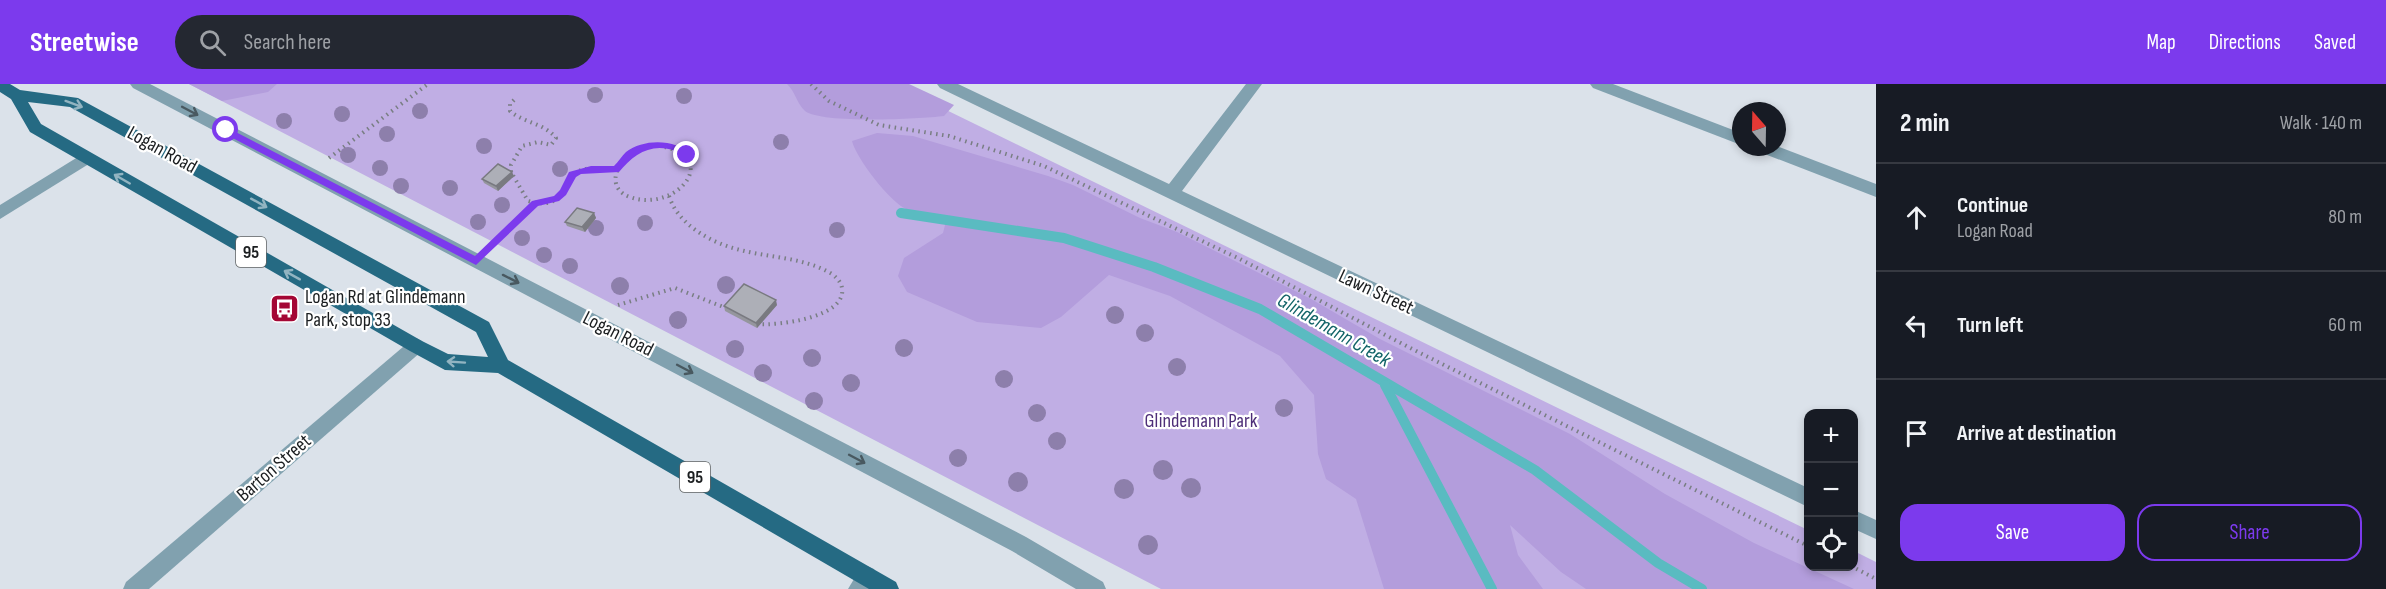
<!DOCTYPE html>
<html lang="en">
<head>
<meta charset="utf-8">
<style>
  :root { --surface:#171b24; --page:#242831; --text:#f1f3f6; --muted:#9ea1a6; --line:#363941; --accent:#7c3aed }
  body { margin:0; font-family:"Sofia Sans Condensed",sans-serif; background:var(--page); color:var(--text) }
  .controls { position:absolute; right:18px; bottom:18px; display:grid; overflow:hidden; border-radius:12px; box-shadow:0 3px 9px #0003 }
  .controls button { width:54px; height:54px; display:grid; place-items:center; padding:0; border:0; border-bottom:2px solid var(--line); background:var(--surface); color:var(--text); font:30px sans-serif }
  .compass { position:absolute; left:1732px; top:18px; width:54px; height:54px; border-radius:50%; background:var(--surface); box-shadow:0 3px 9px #0003; rotate:340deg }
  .stop { position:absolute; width:18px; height:18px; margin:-14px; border:4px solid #7c3aed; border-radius:50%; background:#fff }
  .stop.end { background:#7c3aed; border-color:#fff; box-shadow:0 2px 6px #0008 }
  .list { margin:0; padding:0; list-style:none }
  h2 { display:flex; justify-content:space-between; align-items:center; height:78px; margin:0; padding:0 24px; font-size:26px }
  h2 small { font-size:20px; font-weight:400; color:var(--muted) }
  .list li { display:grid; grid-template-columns:39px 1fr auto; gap:18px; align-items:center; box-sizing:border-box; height:108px; padding:0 24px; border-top:2px solid var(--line) }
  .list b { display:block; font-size:22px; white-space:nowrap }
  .list p { margin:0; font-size:20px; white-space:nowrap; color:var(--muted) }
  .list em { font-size:20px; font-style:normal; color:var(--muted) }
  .actions { display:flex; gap:12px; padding:18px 24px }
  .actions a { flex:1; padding:14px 0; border:2px solid var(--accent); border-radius:18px; text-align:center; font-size:21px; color:var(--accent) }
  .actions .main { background:var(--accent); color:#fff }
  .icon { flex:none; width:33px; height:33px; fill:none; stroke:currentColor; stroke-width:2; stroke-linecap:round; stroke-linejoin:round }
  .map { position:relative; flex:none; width:1876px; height:505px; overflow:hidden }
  header { display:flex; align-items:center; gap:36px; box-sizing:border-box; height:84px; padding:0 30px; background:var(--accent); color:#fff }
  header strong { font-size:28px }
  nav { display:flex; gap:33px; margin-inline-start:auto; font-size:21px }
  .search { width:420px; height:54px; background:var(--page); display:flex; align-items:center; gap:15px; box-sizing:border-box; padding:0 21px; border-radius:33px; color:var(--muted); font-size:22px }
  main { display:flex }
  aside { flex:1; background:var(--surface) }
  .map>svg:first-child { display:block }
  .green { fill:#c0aee4 }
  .forest { fill:#b39ddc }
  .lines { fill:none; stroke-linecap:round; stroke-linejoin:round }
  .stream { stroke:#5abbc1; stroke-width:10 }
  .path { stroke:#797e83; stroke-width:4; stroke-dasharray:1.5 4.5; stroke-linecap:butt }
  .lane { fill:#81a1af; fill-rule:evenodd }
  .street { fill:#81a1af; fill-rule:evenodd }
  .primary { fill:#256a83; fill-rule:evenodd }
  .tree { fill:#8d7fab }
  .wall { fill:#95969d }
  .shaded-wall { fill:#797a80 }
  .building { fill:#adafb7; stroke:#797a80; stroke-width:1.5 }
  .oneway { stroke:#92b4c1 }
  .oneway2 { stroke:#495960 }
  .route { fill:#7c3aed }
  .labels { text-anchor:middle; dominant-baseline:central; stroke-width:4.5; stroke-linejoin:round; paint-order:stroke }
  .shield { fill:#fff; stroke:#5f6263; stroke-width:1.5 }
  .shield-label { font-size:18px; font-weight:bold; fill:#1b1e20 }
  .street-label { font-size:20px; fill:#1b1e20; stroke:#fff }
  .poi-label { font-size:20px; fill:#1b1e20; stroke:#fff; text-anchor:start }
  .park-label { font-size:20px; fill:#4d2e78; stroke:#fff }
  .water-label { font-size:21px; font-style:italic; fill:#126468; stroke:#fff }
</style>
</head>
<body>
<header>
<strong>Streetwise</strong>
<div class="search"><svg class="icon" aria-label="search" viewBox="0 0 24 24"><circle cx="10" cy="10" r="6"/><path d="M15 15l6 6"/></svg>Search here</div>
<nav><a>Map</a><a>Directions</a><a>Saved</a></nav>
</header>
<main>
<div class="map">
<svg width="1876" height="505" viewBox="0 0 1876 505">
  <rect width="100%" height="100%" fill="#dbe2ea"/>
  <path class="green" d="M189,0H893L1808,446V482H1854V467L1876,478V505H1161Z"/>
  <g class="forest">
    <path d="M189,0H277L268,8L222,17Z"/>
    <path d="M787,0H909L954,21L944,32C919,35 822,40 805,27C797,20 795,7 787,0Z"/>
    <path d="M877,49L913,52L1048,92L1073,101L1140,134L1177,148L1311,215L1380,255L1570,350L1665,410L1754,459L1854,505H1586L1561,488L1510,441L1518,471L1543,505H1384L1356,415L1326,395L1318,370L1314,311L1280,272L1170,212L1109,191L1061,233L1041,244L977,238L907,208L898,192L904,174L943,149L947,133C935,130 919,130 906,125C890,118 856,74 852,57Z"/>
  </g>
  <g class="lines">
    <g class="stream">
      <path d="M901,129L1064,154L1154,183L1260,225L1535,386L1658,479L1702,505"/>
      <path d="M1385,301L1492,505"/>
    </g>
    <g class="path">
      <path d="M811,0L829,17L879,41L949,52L1044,82L1240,175L1418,268L1808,462"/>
      <path d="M514,16L510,20V27C524,39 544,39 556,54L551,61L538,58L522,62L511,81V88L528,117C569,128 558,96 579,87C590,82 604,85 616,86"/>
      <path d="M653,61C727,69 677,130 630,113C609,106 613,84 628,73C635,67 644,64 653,61Z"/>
      <path d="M329,74L428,0"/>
      <path d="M669,112C674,127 684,138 697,147C741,178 792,166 832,190C837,194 841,198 842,204C847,234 776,242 757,240"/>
      <path d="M495,159L535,119"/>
      <path d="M618,221L675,204L726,224"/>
      <path d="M1851,482L1876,495"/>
    </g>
    <path class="lane" d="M130,0H150L1026,453L1103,498L1106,505H1076L1012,467L133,4Z"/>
    <g class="street">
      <path d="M937,0H958L1169,100L1246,0H1262L1182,107L1808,404V423L940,4Z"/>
      <path d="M1590,0H1613L1741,49V61L1593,4Z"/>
      <path d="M1777,62L1876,100V113L1757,67L1755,63Z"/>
      <path d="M86,68L92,70L94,74L92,78L0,135V121Z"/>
      <path d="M416,254L422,257L425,262L422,267L149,505H123L126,498L410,257Z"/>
      <path d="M1854,426L1876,436V455L1854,445Z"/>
      <path d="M867,482L874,485L877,492L870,505H848L860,485Z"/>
    </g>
    <path class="primary" d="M0,0H10L20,6L78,14L489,238L508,276L896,498L899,505H869L498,289L445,286L410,267L30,48L11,15L0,8ZM28,18L70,23L476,248L488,273L448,270L422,257L41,40Z"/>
  </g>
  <g class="tree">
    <circle cx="595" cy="11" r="8"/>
    <circle cx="684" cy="12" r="8"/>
    <circle cx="420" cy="27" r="8"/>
    <circle cx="342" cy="30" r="8"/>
    <circle cx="284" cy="37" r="8"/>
    <circle cx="387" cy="50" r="8"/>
    <circle cx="781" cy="58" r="8"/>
    <circle cx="484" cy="62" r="8"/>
    <circle cx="348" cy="71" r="8"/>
    <circle cx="380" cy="84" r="8"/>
    <circle cx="560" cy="85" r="8"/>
    <circle cx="401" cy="102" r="8"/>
    <circle cx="450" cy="104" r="8"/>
    <circle cx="502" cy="121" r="8"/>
    <circle cx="478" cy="138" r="8"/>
    <circle cx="645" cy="139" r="8"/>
    <circle cx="596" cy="144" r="8"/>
    <circle cx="837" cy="146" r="8"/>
    <circle cx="522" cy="154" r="8"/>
    <circle cx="544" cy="171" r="8"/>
    <circle cx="570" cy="182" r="8"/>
    <circle cx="726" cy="201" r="9"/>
    <circle cx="620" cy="202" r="9"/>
    <circle cx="1115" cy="231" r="9"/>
    <circle cx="678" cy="236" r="9"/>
    <circle cx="1145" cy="249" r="9"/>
    <circle cx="904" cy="264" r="9"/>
    <circle cx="735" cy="265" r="9"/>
    <circle cx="812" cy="274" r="9"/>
    <circle cx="1177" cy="283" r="9"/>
    <circle cx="763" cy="289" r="9"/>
    <circle cx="1004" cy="295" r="9"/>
    <circle cx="851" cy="299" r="9"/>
    <circle cx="814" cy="317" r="9"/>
    <circle cx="1284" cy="324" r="9"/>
    <circle cx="1037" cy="329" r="9"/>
    <circle cx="1057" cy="357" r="9"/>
    <circle cx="958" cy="374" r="9"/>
    <circle cx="1163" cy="386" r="10"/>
    <circle cx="1018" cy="398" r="10"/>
    <circle cx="1191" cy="404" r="10"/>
    <circle cx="1124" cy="405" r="10"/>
    <circle cx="1148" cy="461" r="10"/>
  </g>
  <g class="wall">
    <path d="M514,92L498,107L484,99L482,95Z"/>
    <path d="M594,129L596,134L585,148L567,142L565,138Z"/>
    <path d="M777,221L757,244L725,227L724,222Z"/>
  </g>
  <g class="shaded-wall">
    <path d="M512,88L514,92L498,107L496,102Z"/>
    <path d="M594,129L596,134L585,148L582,143Z"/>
    <path d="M776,216L777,221L757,244L756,239Z"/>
  </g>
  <g class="building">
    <path d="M498,80L512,88L496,102L482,95Z"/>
    <path d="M577,124L594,129L582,143L565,138Z"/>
    <path d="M744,200L776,216L756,239L724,222Z"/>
  </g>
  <defs><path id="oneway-shaft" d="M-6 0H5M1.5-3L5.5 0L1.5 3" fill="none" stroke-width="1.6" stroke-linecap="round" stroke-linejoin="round" transform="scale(1.5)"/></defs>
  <g class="oneway">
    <use href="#oneway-shaft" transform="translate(74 20) rotate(20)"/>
    <use href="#oneway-shaft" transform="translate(122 95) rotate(-150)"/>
    <use href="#oneway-shaft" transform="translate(259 119) rotate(29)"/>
    <use href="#oneway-shaft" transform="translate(292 191) rotate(-151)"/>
    <use href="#oneway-shaft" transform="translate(456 278) rotate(-176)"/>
  </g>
  <g class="oneway2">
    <use href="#oneway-shaft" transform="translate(190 27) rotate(28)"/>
    <use href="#oneway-shaft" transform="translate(511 195) rotate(27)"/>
    <use href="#oneway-shaft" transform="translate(685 285) rotate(28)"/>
    <use href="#oneway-shaft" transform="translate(857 375) rotate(28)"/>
  </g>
  <path class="route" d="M226,43L475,172L532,117L554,112L560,106L569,88L591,82H614C618,78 622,72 626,68C644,54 677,55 691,71L687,74C683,72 679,69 675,67C651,58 633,71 619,88L581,90L576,93L566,111L559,117L538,122L476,181L223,49V44Z"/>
  <defs>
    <symbol id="bus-square" viewBox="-11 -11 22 22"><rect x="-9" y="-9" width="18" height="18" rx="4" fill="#a40735" stroke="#fff"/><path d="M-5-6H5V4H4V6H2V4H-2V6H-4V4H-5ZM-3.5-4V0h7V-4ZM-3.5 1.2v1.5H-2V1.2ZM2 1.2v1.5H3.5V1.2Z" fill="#fff"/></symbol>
  </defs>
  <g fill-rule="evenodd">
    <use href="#bus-square" x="268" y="208" width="33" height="33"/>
  </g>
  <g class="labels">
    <g class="shield">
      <rect x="236" y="153" width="30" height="30" rx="4.5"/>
      <rect x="680" y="378" width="30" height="30" rx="4.5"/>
    </g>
    <g class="shield-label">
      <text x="251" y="168">95</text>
      <text x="695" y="393">95</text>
    </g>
    <g class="street-label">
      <text transform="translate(162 66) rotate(29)">Logan Road</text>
      <text transform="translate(1376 208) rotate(25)">Lawn Street</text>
      <text transform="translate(618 250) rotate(27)">Logan Road</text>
      <text transform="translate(274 384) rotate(-41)">Barton Street</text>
    </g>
    <g class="poi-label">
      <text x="305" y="213">Logan Rd at Glindemann<tspan x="305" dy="23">Park, stop 33</tspan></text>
    </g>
    <g class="park-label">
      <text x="1201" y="337">Glindemann Park</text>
    </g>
    <g class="water-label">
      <text transform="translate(1334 246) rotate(30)">Glindemann Creek</text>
    </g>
  </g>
</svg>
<div class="controls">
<button>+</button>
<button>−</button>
<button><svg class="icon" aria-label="locate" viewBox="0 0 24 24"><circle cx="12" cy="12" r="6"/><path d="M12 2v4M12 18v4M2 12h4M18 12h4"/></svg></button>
</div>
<svg class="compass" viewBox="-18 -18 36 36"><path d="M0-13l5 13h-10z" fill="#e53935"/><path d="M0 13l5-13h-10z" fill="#9ea1a6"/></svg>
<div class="stop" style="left:226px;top:46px"></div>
<div class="stop end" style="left:687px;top:71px"></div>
</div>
<aside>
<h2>2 min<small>Walk · 140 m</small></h2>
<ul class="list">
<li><svg class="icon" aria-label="ahead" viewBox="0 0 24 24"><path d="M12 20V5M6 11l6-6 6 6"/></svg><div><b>Continue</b><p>Logan Road</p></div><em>80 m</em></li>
<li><svg class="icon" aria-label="left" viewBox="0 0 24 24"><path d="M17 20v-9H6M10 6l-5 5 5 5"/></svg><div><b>Turn left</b></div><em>60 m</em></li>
<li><svg class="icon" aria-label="arrive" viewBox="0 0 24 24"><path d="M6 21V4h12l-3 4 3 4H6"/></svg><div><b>Arrive at destination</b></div></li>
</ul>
<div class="actions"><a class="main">Save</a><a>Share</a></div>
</aside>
</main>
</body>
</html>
